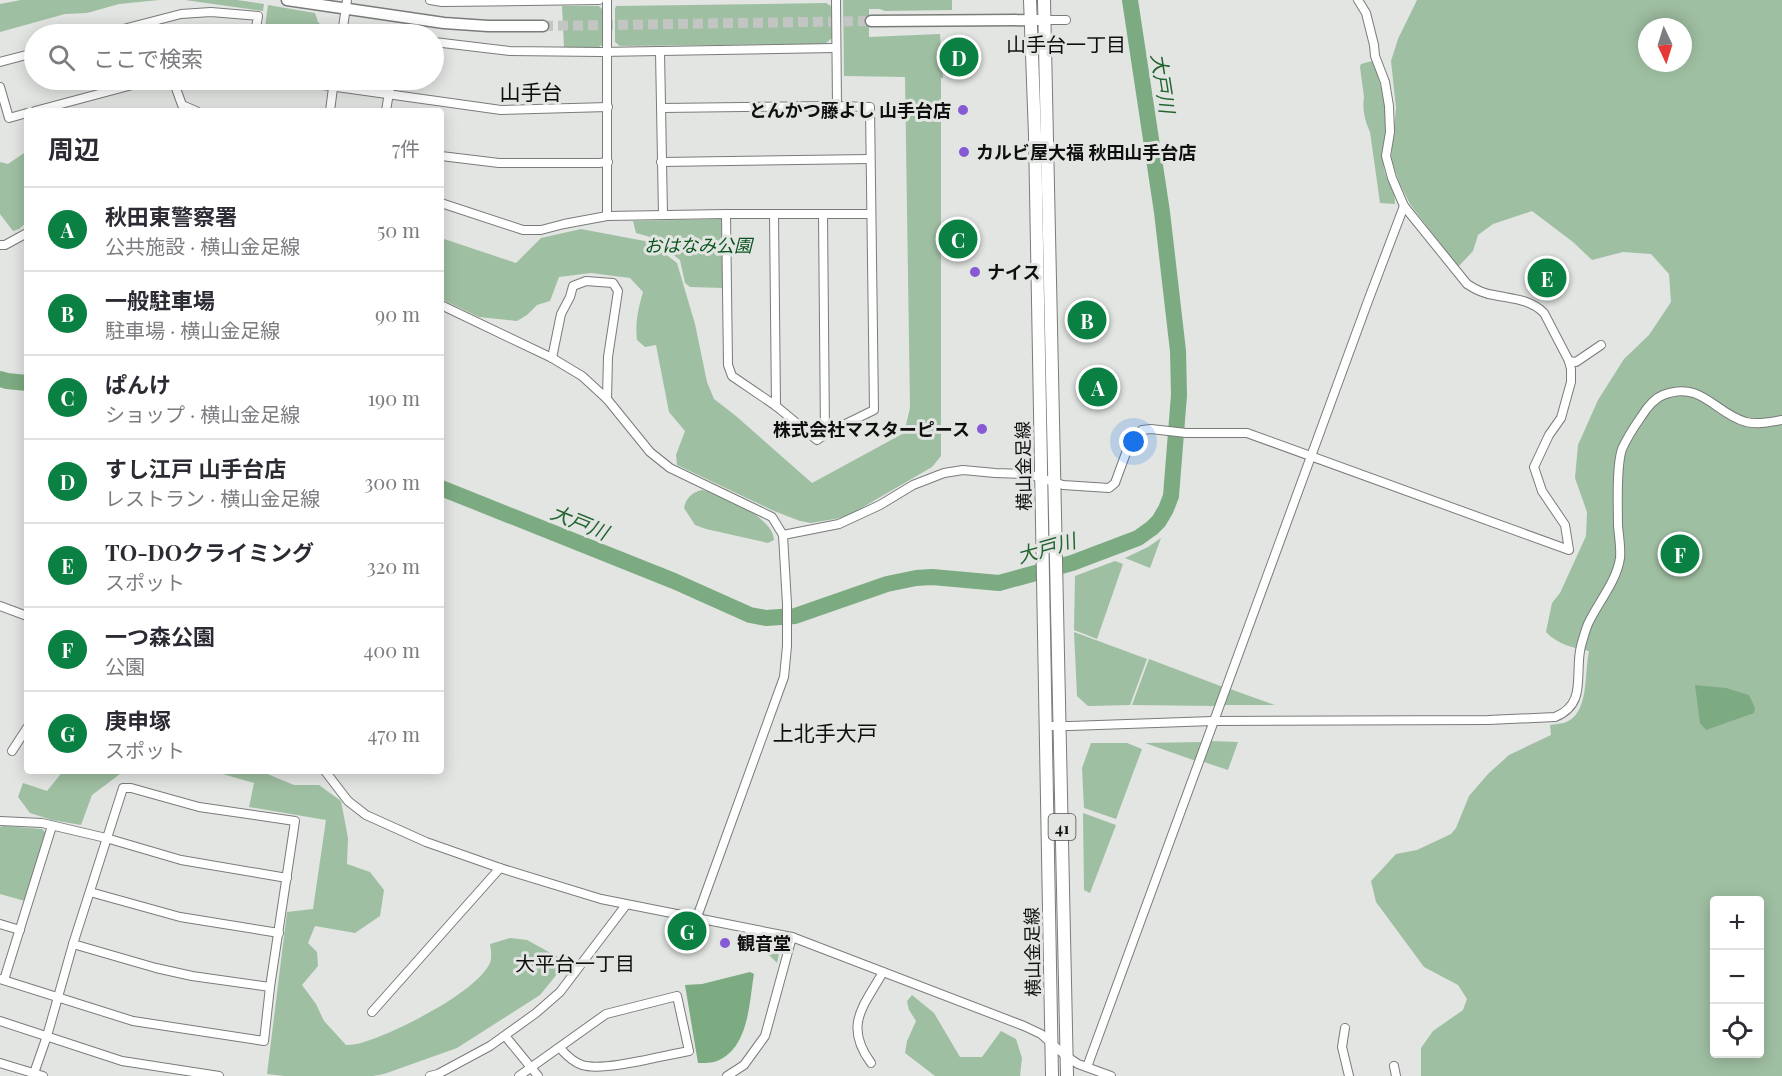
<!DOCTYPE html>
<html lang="ja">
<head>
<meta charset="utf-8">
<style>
  :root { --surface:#fff; --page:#f2f2f3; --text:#2b2b33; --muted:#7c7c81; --line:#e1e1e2; --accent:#0b8043 }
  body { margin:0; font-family:"Playfair Display","Noto Sans JP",serif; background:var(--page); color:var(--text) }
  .controls { position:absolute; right:18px; bottom:18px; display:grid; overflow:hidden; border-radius:6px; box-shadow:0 3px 15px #0003 }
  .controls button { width:54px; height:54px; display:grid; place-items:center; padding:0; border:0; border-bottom:2px solid var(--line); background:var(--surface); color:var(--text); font:30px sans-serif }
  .compass { position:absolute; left:1638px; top:18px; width:54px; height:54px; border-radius:50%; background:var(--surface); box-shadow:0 3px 15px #0003; rotate:176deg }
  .you { position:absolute; left:1134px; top:442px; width:21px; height:21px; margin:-15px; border:4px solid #fff; border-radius:50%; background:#1a73e8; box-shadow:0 0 0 9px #1a73e833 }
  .badge { display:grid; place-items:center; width:39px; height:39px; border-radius:50%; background:var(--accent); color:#fff; font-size:20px; font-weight:700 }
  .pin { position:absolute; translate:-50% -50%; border:3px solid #fff; box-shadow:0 2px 6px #0006 }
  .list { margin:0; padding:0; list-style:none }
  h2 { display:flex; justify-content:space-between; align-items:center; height:78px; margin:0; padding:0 24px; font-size:26px }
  h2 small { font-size:20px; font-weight:400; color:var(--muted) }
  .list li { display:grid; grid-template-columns:39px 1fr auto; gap:18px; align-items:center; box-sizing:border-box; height:84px; padding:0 24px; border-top:2px solid var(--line) }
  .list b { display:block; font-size:22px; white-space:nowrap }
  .list p { margin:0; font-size:20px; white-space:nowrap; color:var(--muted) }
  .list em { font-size:20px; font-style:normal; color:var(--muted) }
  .icon { flex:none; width:33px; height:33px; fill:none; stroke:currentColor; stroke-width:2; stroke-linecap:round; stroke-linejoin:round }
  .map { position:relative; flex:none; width:1782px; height:1076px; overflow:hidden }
  .search { position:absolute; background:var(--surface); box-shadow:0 3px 15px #0003; left:24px; top:24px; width:420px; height:66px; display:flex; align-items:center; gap:15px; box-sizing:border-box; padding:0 21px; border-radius:33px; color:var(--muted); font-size:22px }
  .panel { position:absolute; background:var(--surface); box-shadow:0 3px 15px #0003; left:24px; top:108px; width:420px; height:666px; border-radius:6px }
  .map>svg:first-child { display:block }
  .green { fill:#9fbfa2; fill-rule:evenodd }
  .water { fill:#7caa81 }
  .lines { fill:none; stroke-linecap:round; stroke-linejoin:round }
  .river { stroke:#7caa81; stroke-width:16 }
  .tertiary-tunnel { stroke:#c2c5c2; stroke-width:10; stroke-dasharray:10 5; stroke-linecap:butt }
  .minor-casing { stroke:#797c79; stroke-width:10 }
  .tertiary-casing { stroke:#797c79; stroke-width:13 }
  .primary-casing { stroke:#797c79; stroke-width:14 }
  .minor { stroke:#fff; stroke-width:8 }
  .tertiary { stroke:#fff; stroke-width:10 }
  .primary { stroke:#fff; stroke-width:12 }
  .poi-dot { fill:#865ad3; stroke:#e2e5e2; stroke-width:2 }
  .labels { text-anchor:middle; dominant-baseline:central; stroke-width:6; stroke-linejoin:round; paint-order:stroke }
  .shield { fill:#e2e5e2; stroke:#4e4f4e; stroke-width:1.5 }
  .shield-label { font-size:16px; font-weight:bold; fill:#0e0f0e }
  .poi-label { font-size:18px; font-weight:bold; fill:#0e0f0e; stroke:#e2e5e2; text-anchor:start }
  .park-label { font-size:18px; font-style:italic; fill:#0b531e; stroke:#e2e5e2 }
  .street-label { font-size:18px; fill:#0e0f0e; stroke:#e2e5e2 }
  .neighbourhood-label { font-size:20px; fill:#0e0f0e; stroke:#e2e5e2 }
  .water-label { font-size:20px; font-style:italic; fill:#236530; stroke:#e2e5e2 }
  .quarter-label { font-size:21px; fill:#0e0f0e; stroke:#e2e5e2 }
</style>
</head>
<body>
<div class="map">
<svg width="1782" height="1076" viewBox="0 0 1782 1076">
  <rect width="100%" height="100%" fill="#e2e5e2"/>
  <g class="green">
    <path d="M21,0H159L119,4L87,13L65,14L0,32V4Z"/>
    <path d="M185,0H237L264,4L263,11Z"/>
    <path d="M843,0H952V10L885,11L880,9H869V37L940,34L943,78H941V456L932,467L846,517L811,523L800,521L774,511L677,465L676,455L685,431L669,412L656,345L645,347L637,340C635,323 638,309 643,292L630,278L591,273L559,277L550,301L537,305L527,315L517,321L479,317L441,299V238L516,263L541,238L581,229L650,242L677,263L695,324L707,382L714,399L736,416L812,483L904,433L910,408L905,77L844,76Z"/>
    <path d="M1417,0H1782V1076H1421V1048L1433,1031L1463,1010L1467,999L1458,985L1424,967L1376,902L1371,881L1396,854L1417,850L1451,834L1456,828L1469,796L1488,774L1509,755L1551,735L1550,725C1554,724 1560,724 1564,723C1590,715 1584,672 1589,651C1573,648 1557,644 1546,632L1552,603L1560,593L1586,536L1587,512L1575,478L1578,445L1598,400L1624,359L1649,335L1671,302L1669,274L1651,254L1623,252L1592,260L1573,242L1532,211L1493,224L1478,235L1473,251L1458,267L1410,204L1400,184L1391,159L1396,108L1391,61L1398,39ZM1647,27H1683V63H1647ZM1714,900H1760V1054H1714Z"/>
    <path d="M826,3L831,6L832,38L825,44L620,46L615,42V9L616,6Z"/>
    <path d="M268,5L315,13L318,22L331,34H264Z"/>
    <path d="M562,6H599L602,9L603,44L599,47H564Z"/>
    <path d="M1372,61L1374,62C1379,82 1387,102 1387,122C1387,138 1382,153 1384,169C1386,180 1396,192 1395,204L1380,203L1370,132C1365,121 1362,109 1364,97L1360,67L1361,64Z"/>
    <path d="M27,151V222L19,229L13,231L0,214V162L8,164Z"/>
    <path d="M721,219L724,288L690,287L685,283L680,260L650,237L636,233L633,221Z"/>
    <path d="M702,490C722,494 773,517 774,540L768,543L706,529L695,525L684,508C686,498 692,492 702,490Z"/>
    <path d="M1161,538L1150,568L1125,558L1148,547Z"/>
    <path d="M1115,561L1123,564L1097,639L1074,630L1075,576Z"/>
    <path d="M1074,632L1147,659L1130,705L1088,706L1077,696Z"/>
    <path d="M1149,659L1223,687L1216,706L1132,705Z"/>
    <path d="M1230,689L1275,705H1224Z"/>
    <path d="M1211,741L1238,742L1228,770L1204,762Z"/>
    <path d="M1202,742L1196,761L1145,743Z"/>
    <path d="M1091,743H1127L1142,749L1116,819L1084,808L1082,768Z"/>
    <path d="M60,771H124L92,795L81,825L52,820L30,813L18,797L23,783L47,791L60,775Z"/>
    <path d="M212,771H265V773L294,785H319L341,801L348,838L347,864L370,872L384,890L380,916L355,933L315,926L308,943L317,952L318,966L302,985L316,1004L324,1021L346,1045C352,1045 359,1044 364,1042C395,1033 477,992 490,963C492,957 491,950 490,944L510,938L527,940L567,962L540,995L457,1048L384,1074L373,1076H284L267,1074L287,912L313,909L326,820L249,807L254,783Z"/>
    <path d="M1083,813L1116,825L1090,893L1084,890Z"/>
    <path d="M4,826L42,829L47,834L25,901L0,894V827Z"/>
    <path d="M757,943L777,945L780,949L777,963Z"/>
    <path d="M912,995L934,1013L960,1057H982L1001,1031L1016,1039L1022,1058L1020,1076H935L905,1053L907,1041L916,1021L909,1010L907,1001Z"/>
  </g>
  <g class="water">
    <path d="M1695,685L1726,688L1749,695L1755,708L1754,713L1706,730L1700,723Z"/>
    <path d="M750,972L754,974C749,1003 749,1048 717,1061C712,1063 704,1063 698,1063L685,985L702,984Z"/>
  </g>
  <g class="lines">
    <g class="river">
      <path d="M0,379L7,381L27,383"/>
      <path d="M441,488L674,581L750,615L766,618L795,616L887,584L916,578L932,577L999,583L1072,563L1138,538L1152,528L1159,521L1166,509L1171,496L1179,395L1178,351L1162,212L1130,0"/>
    </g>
    <path class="tertiary-tunnel" d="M543,26L871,21"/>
    <defs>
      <g id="minor">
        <path d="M430,0L442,2L599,0"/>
        <path d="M607,0V216"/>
        <path d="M1045,20H1066"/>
        <path d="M104,34L181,14L211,12L258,16L255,34"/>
        <path d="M342,34L347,0"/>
        <path d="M434,42L510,51L600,52L835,48"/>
        <path d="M660,51L663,215"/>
        <path d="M0,62L34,53"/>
        <path d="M173,80L182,105L196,111"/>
        <path d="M287,80L501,110L608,107"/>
        <path d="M0,87L9,118L27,113"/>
        <path d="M662,108L837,106"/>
        <path d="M35,111L151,80"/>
        <path d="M330,111L334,80"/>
        <path d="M386,111L391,80"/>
        <path d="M441,156L499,163H599L608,162"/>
        <path d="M661,162L870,159"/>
        <path d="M441,203L523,230H541L564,224L607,216L726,214H870"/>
        <path d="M726,214L728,365L732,376L776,406L817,440L825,434L874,410L870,107L837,106L836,0"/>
        <path d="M774,214L776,406"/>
        <path d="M823,215L825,434"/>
        <path d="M0,245H5L27,233"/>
        <path d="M441,305L552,358L582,376L607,399L650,452L670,468L772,517L783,535L787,604V646L784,677L697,917"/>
        <path d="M552,358L561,314L570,297L573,286L586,281L613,283L618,291L608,357L607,399"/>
        <path d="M1569,361L1576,362L1601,345"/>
        <path d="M783,535L839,524L880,505L913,485L944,473L963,470L995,473L1028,474L1063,485L1109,488L1115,483L1130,442L1142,430L1151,429L1186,433H1247L1569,550L1565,525L1542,491L1534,467L1549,435L1561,418L1571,382V369L1569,361L1544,313C1530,299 1513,299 1494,295C1484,294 1476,290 1467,284L1404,206L1392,178L1386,156L1390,132L1389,106L1385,82L1375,56L1374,45L1366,13L1358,0"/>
        <path d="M0,606L27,616"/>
        <path d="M1046,726H1070L1213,721L1488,720L1555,717C1588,704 1574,673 1581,646C1583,639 1585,631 1588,624C1597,604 1617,581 1620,558C1621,548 1619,537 1618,526C1618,506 1616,467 1622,449C1627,438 1634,427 1641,417C1646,409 1653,399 1663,395C1702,380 1714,413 1746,422C1758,425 1770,422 1782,420"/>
        <path d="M12,751L27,728"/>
        <path d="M325,771L348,801L366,815L426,842L500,868L601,899L792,937L1024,1026L1041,1034L1066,1056L1078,1064L1111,1076"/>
        <path d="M0,821L42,823L106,838L181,860L287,878"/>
        <path d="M90,892L180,917L279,933"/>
        <path d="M0,924L20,930"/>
        <path d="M73,944L156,968L192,976L270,987"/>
        <path d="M0,979L133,1021L264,1041L270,987L295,821L199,807L131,788H123L73,944L47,1036L33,1076"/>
        <path d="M4,980L52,826"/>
        <path d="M372,1012L500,868"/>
        <path d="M0,1021L122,1061L219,1076"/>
        <path d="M1345,1028L1342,1047L1349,1076"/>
        <path d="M506,1037L538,1076"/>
        <path d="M0,1063L43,1076"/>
        <path d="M871,1063C843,1025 864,1006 883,972"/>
        <path d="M1394,1066L1396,1076"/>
        <path d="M1087,1067L1368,301L1404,206"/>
        <path d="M430,1076L438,1074L490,1046L536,1013L560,992L626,905"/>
        <path d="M519,1076L606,1014L677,996L689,1051C665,1055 604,1072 582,1065C573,1062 566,1055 560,1048"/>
        <path d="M727,1076L744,1065L765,1036L792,937"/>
      </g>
      <g id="tertiary">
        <path d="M287,0L444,23L488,26H543"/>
        <path d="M871,21L1038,20"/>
      </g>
      <g id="primary">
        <path d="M1030,0L1035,135L1052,1076"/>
        <path d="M1044,0L1067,1076"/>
      </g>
    </defs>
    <use href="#minor" class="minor-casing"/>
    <use href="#tertiary" class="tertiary-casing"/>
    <use href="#primary" class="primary-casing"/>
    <use href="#minor" class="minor"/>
    <use href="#tertiary" class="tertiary"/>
    <use href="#primary" class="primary"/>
  </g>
  <g class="poi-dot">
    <circle cx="963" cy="110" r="6"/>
    <circle cx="964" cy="152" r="6"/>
    <circle cx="975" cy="272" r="6"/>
    <circle cx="982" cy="429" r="6"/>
    <circle cx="725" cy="943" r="6"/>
  </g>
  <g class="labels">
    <rect class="shield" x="1048.5" y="814" width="27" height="26" rx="4.5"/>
    <g class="shield-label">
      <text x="1062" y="827">41</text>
    </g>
    <g class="poi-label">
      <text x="951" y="110" text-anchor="end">とんかつ藤よし 山手台店</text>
      <text x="976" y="152">カルビ屋大福 秋田山手台店</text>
      <text x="987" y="272">ナイス</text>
      <text x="970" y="429" text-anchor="end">株式会社マスターピース</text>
      <text x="737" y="943">観音堂</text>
    </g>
    <g class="park-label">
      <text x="698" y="245">おはなみ公園</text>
    </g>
    <g class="street-label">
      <text transform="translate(1023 466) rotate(-91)">横山金足線</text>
      <text transform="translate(1032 952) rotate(-91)">横山金足線</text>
    </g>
    <g class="neighbourhood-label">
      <text x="1066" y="43">山手台一丁目</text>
      <text x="575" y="962">大平台一丁目</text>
    </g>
    <g class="water-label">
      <text transform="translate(1164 83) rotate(81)">大戸川</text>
      <text transform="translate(580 521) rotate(22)">大戸川</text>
      <text transform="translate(1046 547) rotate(-16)">大戸川</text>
    </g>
    <g class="quarter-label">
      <text x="531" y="91">山手台</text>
      <text x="825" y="732">上北手大戸</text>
    </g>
  </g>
</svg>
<div class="controls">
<button>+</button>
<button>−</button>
<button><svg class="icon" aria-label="locate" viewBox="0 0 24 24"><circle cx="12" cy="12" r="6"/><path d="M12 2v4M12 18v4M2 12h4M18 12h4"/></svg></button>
</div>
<svg class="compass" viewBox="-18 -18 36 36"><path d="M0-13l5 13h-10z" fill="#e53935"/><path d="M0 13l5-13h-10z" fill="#7c7c81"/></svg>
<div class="you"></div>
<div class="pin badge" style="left:1098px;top:387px">A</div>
<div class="pin badge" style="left:1087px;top:320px">B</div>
<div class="pin badge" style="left:958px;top:239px">C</div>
<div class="pin badge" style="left:959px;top:57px">D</div>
<div class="pin badge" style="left:1547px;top:278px">E</div>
<div class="pin badge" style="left:1680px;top:554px">F</div>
<div class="pin badge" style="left:687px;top:931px">G</div>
<div class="search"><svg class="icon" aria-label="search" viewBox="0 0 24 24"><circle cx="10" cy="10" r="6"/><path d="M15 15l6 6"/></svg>ここで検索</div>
<section class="panel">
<h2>周辺<small>7件</small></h2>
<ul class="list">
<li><span class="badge">A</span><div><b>秋田東警察署</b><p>公共施設 · 横山金足線</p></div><em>50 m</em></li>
<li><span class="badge">B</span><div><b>一般駐車場</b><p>駐車場 · 横山金足線</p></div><em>90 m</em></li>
<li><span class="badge">C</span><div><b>ぱんけ</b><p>ショップ · 横山金足線</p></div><em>190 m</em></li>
<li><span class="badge">D</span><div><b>すし江戸 山手台店</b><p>レストラン · 横山金足線</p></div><em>300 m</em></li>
<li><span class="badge">E</span><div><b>TO-DOクライミング</b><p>スポット</p></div><em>320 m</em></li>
<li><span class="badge">F</span><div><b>一つ森公園</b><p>公園</p></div><em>400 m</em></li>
<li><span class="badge">G</span><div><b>庚申塚</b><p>スポット</p></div><em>470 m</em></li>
</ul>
</section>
</div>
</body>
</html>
